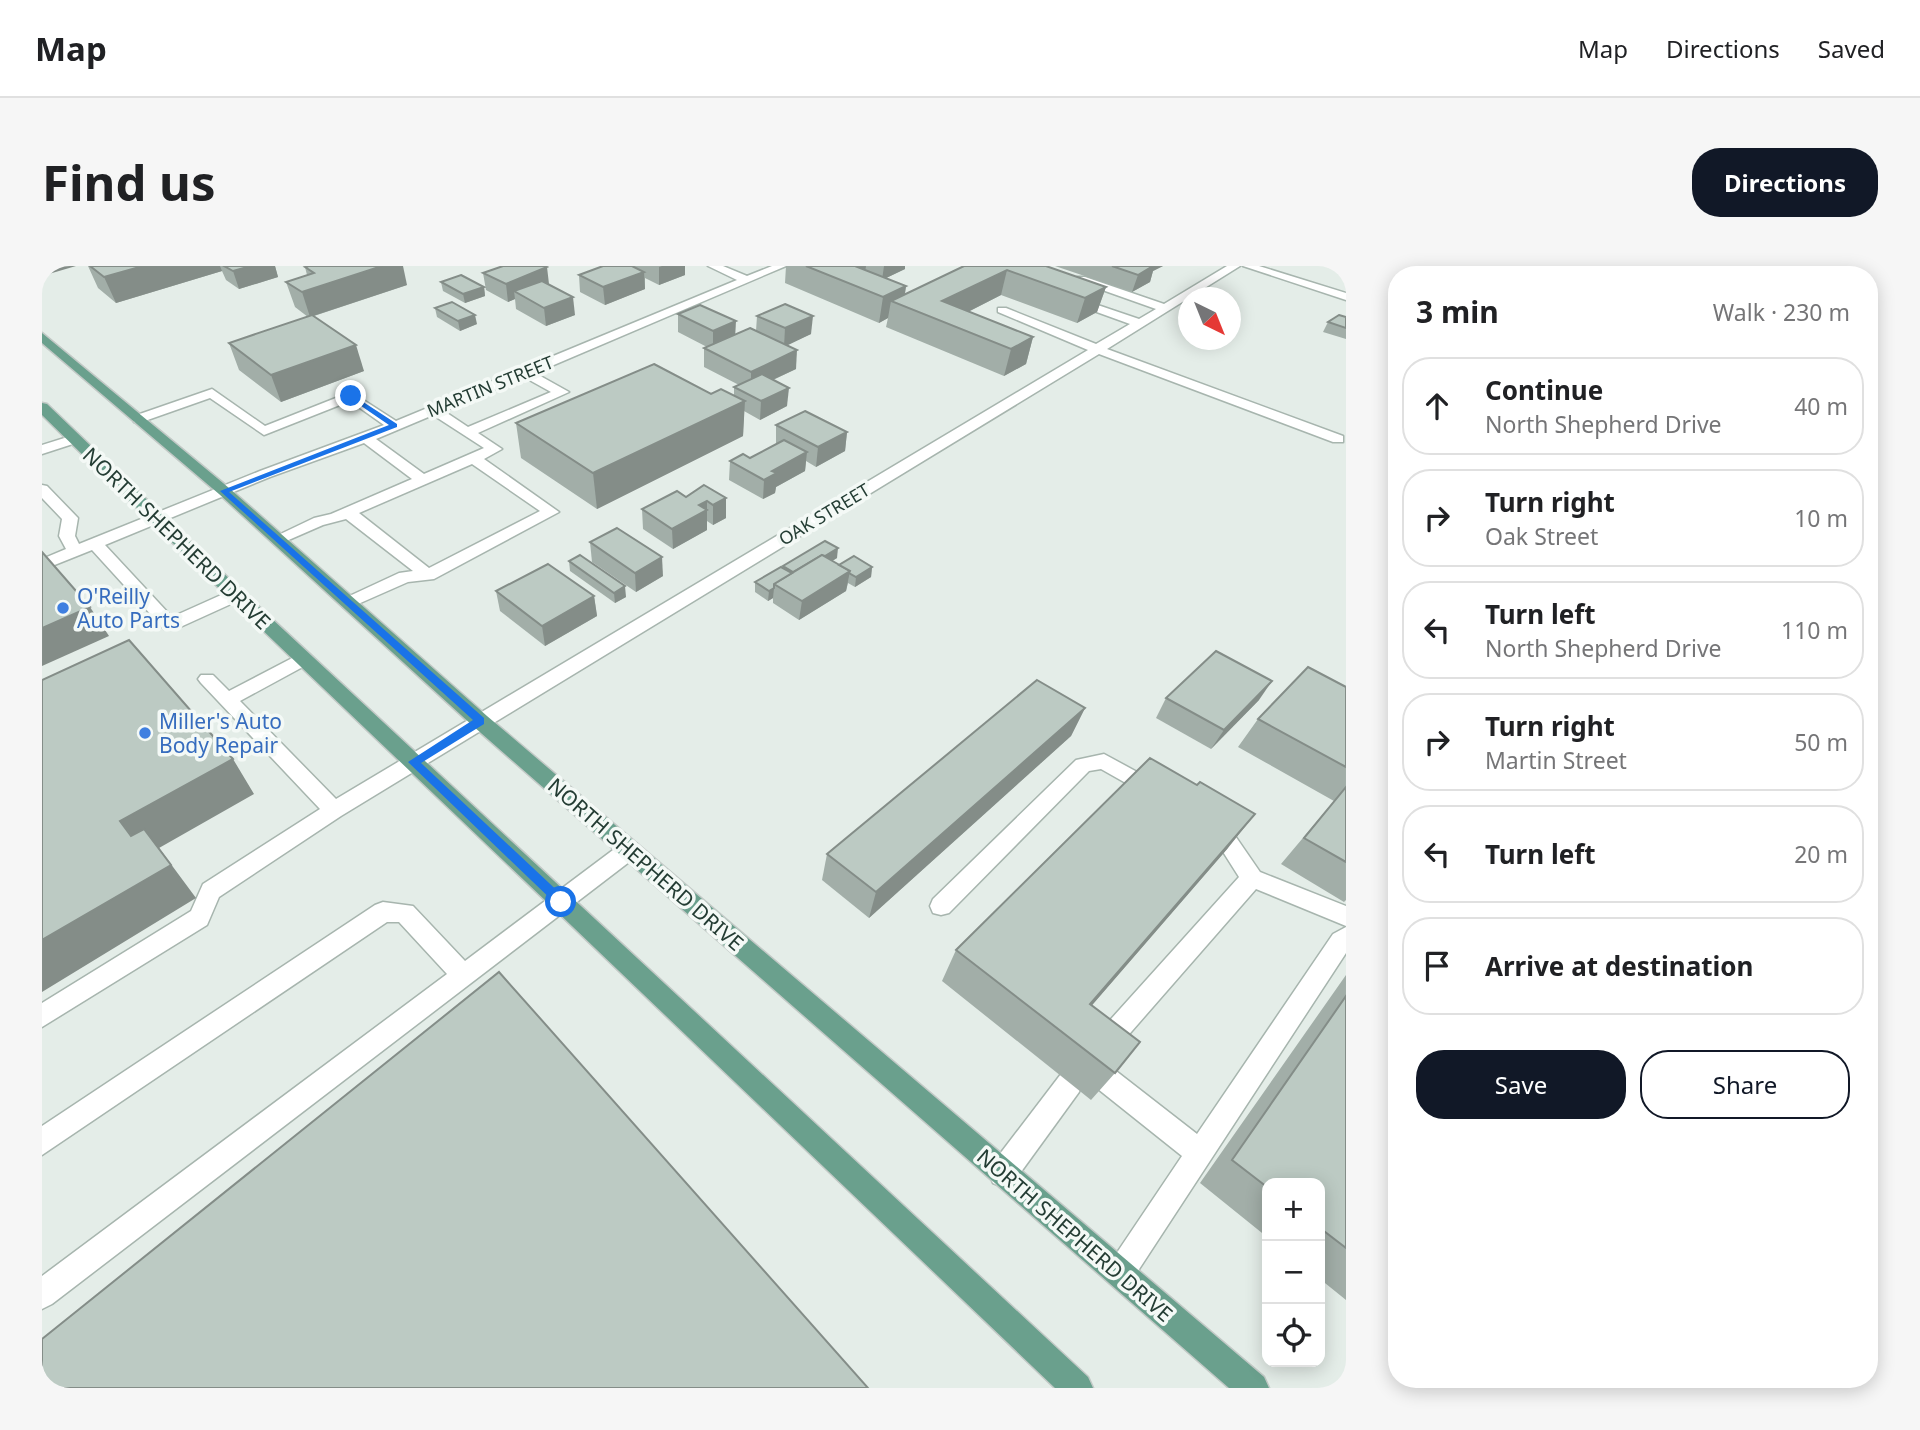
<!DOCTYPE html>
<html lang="en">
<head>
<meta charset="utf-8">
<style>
  :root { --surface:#fff; --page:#f6f6f6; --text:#202124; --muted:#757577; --line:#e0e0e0; --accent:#111827 }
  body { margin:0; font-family:"Noto Sans",sans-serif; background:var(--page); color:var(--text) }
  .controls { position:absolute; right:21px; bottom:21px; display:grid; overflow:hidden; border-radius:14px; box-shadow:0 4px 18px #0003 }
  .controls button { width:63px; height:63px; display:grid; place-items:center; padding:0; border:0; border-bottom:2px solid var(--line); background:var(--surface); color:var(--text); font:35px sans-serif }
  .compass { position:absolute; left:1136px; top:21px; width:63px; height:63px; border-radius:50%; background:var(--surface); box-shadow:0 4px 18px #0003; rotate:137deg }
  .stop { position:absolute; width:21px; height:21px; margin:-16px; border:5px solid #1a73e8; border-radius:50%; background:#fff }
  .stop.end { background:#1a73e8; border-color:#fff; box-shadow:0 2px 7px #0008 }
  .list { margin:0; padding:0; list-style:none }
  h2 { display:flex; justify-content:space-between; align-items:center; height:91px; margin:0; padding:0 28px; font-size:30px }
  h2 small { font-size:23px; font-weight:400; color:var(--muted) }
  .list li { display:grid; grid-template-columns:46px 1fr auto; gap:21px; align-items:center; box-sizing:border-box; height:98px; margin:0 14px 14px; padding:0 14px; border:2px solid var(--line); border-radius:28px }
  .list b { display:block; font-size:26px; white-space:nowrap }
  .list p { margin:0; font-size:23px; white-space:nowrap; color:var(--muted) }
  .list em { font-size:23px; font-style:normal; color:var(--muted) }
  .actions { display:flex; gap:14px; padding:21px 28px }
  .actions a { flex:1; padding:16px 0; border:2px solid var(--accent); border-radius:28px; text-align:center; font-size:24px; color:var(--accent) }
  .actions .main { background:var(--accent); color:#fff }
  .icon { flex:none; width:38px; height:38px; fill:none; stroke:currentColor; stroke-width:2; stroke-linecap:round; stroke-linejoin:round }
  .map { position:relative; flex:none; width:1304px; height:1122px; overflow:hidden; border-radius:28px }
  header { display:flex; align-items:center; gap:42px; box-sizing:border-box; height:98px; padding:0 35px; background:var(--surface); border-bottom:2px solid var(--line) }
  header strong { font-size:33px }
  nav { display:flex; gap:38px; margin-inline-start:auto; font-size:24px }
  .intro { display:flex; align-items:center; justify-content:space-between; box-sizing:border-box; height:168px; padding:0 42px }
  h1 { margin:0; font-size:49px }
  .button { padding:18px 32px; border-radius:28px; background:var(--accent); color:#fff; font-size:24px; font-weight:700 }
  main { display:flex; gap:42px; padding:0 42px }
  aside { flex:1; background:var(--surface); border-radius:28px; box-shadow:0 4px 18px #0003 }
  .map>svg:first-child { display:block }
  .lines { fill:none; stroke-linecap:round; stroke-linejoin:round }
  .minor-casing { stroke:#a7b5ae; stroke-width:3 }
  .major-casing { stroke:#c2c9c6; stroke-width:3 }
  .minor { fill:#fff; fill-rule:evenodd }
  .major { fill:#6aa08d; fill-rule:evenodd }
  .wall { fill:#a2aea8 }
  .shaded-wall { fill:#848d88 }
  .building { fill:#bccac3; stroke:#848d88; stroke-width:2 }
  .route { fill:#1a73e8 }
  .shop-dot { fill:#3f7fe0; stroke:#f4f9f6; stroke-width:2.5 }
  .labels { text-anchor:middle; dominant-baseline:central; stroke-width:7; stroke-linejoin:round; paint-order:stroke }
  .far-street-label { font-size:18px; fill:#243d34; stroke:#f4f9f6 }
  .street-label { font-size:21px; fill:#243d34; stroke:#f4f9f6 }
  .shop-label { font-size:21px; fill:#366cbe; stroke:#f4f9f6; text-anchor:start }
</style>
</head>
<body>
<header>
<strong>Map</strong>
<nav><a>Map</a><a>Directions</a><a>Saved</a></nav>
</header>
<div class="intro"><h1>Find us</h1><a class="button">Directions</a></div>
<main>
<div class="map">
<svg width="1304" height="1122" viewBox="0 0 1304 1122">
  <rect width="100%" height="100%" fill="#e4ede8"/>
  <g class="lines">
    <defs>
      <g id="minor">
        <path d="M666,0H681L705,10L730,0H744L493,107L527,126L436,167L460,183L442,193L517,246L392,313L366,316L307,342L301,341L299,337L301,333L357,307L371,305L304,253L281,259L242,276H230L228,273L272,252L289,248L370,213L322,177L228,211L63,279L130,351L188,325H200L202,329L200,333L134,363H122L50,284L0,304V293L24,283L17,270L20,253L0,232V219L5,220L36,252L33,270L37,278L218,205L342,159L308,135L222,169L168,132L97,157L92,156V150L170,123L223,160L309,126L354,155L695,14ZM482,111L509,126L426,161L402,145ZM391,149L442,182L382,208L334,173ZM430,198L498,245L387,302L317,247Z"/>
        <path d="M1185,0H1198L1065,83L1301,170V176H1291L1057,88L299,550L177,631L165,659L0,761V737L149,645L161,618L278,543L159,417L156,413L159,409H171L187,425L256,389H268L271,393L268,397L198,435L294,533L1046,84L956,46V42H964L1054,78L1088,58L1027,36V32H1035L1097,53L1114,43L1035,15V11H1043L1122,38Z"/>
        <path d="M1201,0H1217L1304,27V34Z"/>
        <path d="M32,169L39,173L37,176L0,188V179Z"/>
        <path d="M1062,488L1119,519L1122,524L1119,529L1112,532L1105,529L1059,503L1047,505L907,647L899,649L891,647L888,640L891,633L1034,494Z"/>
        <path d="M1170,551L1185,558L1218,606L1304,640V660L1214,623L1069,789L1060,793L1051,789L1048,781L1051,773L1197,611L1171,570L1160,559L1163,553Z"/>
        <path d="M587,575L595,578L598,584L595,590L10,1038L0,1043V1010L405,708L357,656H345L0,889V860L333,639L341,636L371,640L423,695L579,578Z"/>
        <path d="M1304,661V687L1088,1017L1078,1022L1068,1017L1063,1007L1068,997L1140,890L1056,823L1052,814L1056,805L1065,802L1074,805L1155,868L1291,668Z"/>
        <path d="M1028,805L1037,808L1041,817L1037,826L971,917L961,921L951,917L947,907L951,897L1019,808Z"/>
      </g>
      <g id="major">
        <path d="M0,67L187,222L445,450L1222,1111L1227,1122H1187L431,460L177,228L0,77Z"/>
        <path d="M0,137L5,138L200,325L1046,1111L1051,1122H1013L188,333L0,149Z"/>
      </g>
    </defs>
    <use href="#minor" class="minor-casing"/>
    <use href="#major" class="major-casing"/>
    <use href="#minor" class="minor"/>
    <use href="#major" class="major"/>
  </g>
  <g class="wall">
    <path d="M46,0H233L236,11L197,23L184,14L180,5L74,37L56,22Z"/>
    <path d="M561,0H643V9L617,19L603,12V23L563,39L538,26L537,9Z"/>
    <path d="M744,0H863V3L844,12L864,20L863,28L922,0H1004L1064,21L1055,46L1035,57L959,29L926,46L991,71L984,98L962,110L844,61L846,52L837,57L743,17Z"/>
    <path d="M1013,0H1121L1111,5L1108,16L1090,26Z"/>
    <path d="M263,1L365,19L272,50L322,105L239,136L197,104L187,77L266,51L253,41L244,16L265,9Z"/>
    <path d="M441,7L506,18L533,49L504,60L474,43L473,33L466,36L444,24Z"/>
    <path d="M399,16L442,21L443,30L423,37L401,25Z"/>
    <path d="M393,42L435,58L418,65L395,51Z"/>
    <path d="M636,48L693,69L714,65L715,50L769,68L744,79L754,103L731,114L745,140L718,154L702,145L701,170L555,243L479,192L474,157L669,128L692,129V121L697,119L662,101V82L665,81L636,66Z"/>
    <path d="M1304,51V73L1281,66L1286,56Z"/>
    <path d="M734,159L805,166L803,185L774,201L764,195L763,205L734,221L733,227L721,233L687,214L688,195L708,192L734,179Z"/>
    <path d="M662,219L684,252L671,259L665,255V264L631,283L601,263L600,243L644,231Z"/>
    <path d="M548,276L621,310L594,326L550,296Z"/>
    <path d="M795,292L790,295L797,299L830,301L829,311L813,321L806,317L804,325L757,354L731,337V332L726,335L713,326V316L741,302V300Z"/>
    <path d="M527,295L584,331L573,337L528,305Z"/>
    <path d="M454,325L552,330L555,350L503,380L458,345Z"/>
    <path d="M1304,421V634L1302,636L1239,598L1292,535L1196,481L1216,453Z"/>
    <path d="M1124,432L1217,434L1169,483L1114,452Z"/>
    <path d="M1043,442L1029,470L827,652L780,614L785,588Z"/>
    <path d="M1186,582L1050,739L1073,807L1049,834L900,715L914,684Z"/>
    <path d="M1304,709V1034L1278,1013V917H1225V971L1158,917Z"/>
  </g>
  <g class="shaded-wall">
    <path d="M0,0H34L0,10Z"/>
    <path d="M101,0H178L180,5L74,37L62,11Z"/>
    <path d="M209,0H233L236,11L197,23L191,5Z"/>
    <path d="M340,0H361L365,19L268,51L260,26Z"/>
    <path d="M620,0H643V9L617,19V1Z"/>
    <path d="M797,0H824L823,7Z"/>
    <path d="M842,0H863V3L840,14Z"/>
    <path d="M1105,0H1121L1111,5L1108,16L1090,26L1096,9Z"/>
    <path d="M505,1L507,18L472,25L473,33L466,36L464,18Z"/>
    <path d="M965,4L959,29L904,57L900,35Z"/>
    <path d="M602,6L603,23L563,39L561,21Z"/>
    <path d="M864,20L861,39L849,35L846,52L837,57L841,31Z"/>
    <path d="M442,21L443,30L423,37L421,28Z"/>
    <path d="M1064,21L1055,46L1035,57L1043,32Z"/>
    <path d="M531,31L533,49L504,60L502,42Z"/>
    <path d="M433,49L435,58L418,65L416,55Z"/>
    <path d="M771,50L769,68L742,81L743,62Z"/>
    <path d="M694,55L693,73L671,83V65Z"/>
    <path d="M991,71L984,98L962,110L969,83Z"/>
    <path d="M314,79L322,105L239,136L229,109Z"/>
    <path d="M755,84L754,103L709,124V106Z"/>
    <path d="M747,122L745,140L718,154L719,135Z"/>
    <path d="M703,135L701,170L555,243L551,207Z"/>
    <path d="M805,166L803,185L774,201L776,181Z"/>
    <path d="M765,186L763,205L734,221L733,227L721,233L722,214L730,205Z"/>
    <path d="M684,232V252L671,259V239Z"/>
    <path d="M665,235V264L631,283L630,263L657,239Z"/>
    <path d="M796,282L795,292L753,318L754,308Z"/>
    <path d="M620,291L621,310L594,326L593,307Z"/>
    <path d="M830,301L829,311L813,321L814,311Z"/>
    <path d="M808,305L804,325L757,354L760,335Z"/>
    <path d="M583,320L584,331L573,337L572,327Z"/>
    <path d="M732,322L731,332L726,335L727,325Z"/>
    <path d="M552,330L555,350L503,380L500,360Z"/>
    <path d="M48,341L67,370L0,400V362Z"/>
    <path d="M1230,415L1217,434L1169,483L1182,464Z"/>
    <path d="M1043,442L1029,470L827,652L834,626Z"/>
    <path d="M191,493L212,528L117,582L154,632L0,726V674L116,604L78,555Z"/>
    <path d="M1213,548L1186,582L1026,767L1048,738Z"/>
  </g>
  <g class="building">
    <path d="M48,0H101L62,11Z"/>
    <path d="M182,0H209L191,5Z"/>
    <path d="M267,0H340L260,26L244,16L272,7L263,1Z"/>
    <path d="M461,0H503L505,1L464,18L441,7Z"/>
    <path d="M561,0H590L602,6L561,21L537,9Z"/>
    <path d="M764,0H813L864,20L841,31Z"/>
    <path d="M922,0H1004L1064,21L1043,32L965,4L900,35L991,71L969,83L849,35Z"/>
    <path d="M1070,0H1111L1096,9Z"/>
    <path d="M419,9L442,21L421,28L399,16Z"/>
    <path d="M500,15L531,31L502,42L472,25Z"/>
    <path d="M410,36L433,49L416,55L393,42Z"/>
    <path d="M743,38L771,50L743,62L715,50Z"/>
    <path d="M658,39L694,55L671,65L636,48Z"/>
    <path d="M270,49L314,79L229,109L187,77Z"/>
    <path d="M1297,49L1304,51V62L1286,56Z"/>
    <path d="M708,62L755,84L709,106L662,82Z"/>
    <path d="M612,98L669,128L679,123L703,135L551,207L474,157Z"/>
    <path d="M720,108L747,122L719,135L692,121Z"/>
    <path d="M763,145L805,166L776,181L734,159Z"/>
    <path d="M742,174L765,186L730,205L735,207L722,214L688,195L701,188L708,192Z"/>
    <path d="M662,219L684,232L671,239L665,235L657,239L665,244L630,263L600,243L635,225L644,231Z"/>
    <path d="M575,262L620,291L593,307L548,276Z"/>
    <path d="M783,275L796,282L783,290L780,289L751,306L741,300Z"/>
    <path d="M0,286L48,341L0,362Z"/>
    <path d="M538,289L583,320L572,327L527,295Z"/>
    <path d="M780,289L808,305L760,335L732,318Z"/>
    <path d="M812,290L830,301L814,311L807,307L808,305L797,299Z"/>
    <path d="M506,298L552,330L500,360L454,325Z"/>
    <path d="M739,301L750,307L732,318V322L727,325L713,316Z"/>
    <path d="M87,374L191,493L78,555L89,570L102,563L129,599L0,674V414Z"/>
    <path d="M1174,385L1230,415L1182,464L1124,432Z"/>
    <path d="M1266,401L1304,421V501L1216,453Z"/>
    <path d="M995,414L1043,442L834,626L785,588Z"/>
    <path d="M1108,492L1155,519L1158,516L1213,548L1048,738L1098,776L1073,807L914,684Z"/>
    <path d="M1304,521V596L1262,572Z"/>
    <path d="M457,706L826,1122H0V1073Z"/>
    <path d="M1304,730V982L1278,962V917H1225V921L1190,894Z"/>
  </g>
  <path class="route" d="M309,128L355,158V161L187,226L442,452V458L379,497L523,632V639H515L366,496L431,454L178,225L347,159L306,131Z"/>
  <g class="shop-dot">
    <circle cx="21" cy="342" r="7"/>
    <circle cx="103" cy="467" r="7"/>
  </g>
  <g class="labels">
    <g class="far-street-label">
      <text transform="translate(448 120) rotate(-22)">MARTIN STREET</text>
      <text transform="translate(782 248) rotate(-31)">OAK STREET</text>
    </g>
    <g class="street-label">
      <text transform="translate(135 272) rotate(44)">NORTH SHEPHERD DRIVE</text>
      <text transform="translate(604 598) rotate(41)">NORTH SHEPHERD DRIVE</text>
      <text transform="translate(1033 969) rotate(41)">NORTH SHEPHERD DRIVE</text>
    </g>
    <g class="shop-label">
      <text x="35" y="330">O'Reilly<tspan x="35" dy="24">Auto Parts</tspan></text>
      <text x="117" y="455">Miller's Auto<tspan x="117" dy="24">Body Repair</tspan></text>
    </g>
  </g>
</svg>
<div class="controls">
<button>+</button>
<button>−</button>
<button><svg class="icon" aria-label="locate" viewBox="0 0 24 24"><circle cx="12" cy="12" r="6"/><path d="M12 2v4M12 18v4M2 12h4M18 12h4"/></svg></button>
</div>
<svg class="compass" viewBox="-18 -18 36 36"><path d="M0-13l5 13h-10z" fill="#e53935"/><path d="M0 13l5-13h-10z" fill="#757577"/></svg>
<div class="stop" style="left:519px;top:636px"></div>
<div class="stop end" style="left:309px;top:130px"></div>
</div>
<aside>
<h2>3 min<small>Walk · 230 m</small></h2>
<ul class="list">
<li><svg class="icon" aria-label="ahead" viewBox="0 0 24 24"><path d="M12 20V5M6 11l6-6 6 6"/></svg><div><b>Continue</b><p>North Shepherd Drive</p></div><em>40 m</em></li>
<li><svg class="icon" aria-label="right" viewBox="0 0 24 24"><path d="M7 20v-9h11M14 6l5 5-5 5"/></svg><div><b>Turn right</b><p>Oak Street</p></div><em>10 m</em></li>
<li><svg class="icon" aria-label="left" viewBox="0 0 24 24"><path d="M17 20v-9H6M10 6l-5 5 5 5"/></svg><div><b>Turn left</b><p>North Shepherd Drive</p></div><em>110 m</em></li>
<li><svg class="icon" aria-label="right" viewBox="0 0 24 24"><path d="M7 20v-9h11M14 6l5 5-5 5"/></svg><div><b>Turn right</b><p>Martin Street</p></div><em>50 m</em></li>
<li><svg class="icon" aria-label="left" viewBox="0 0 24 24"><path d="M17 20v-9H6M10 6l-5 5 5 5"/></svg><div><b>Turn left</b></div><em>20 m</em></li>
<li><svg class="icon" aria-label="arrive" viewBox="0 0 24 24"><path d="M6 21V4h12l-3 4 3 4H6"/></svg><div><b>Arrive at destination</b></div></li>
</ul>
<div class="actions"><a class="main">Save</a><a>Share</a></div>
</aside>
</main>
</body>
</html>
